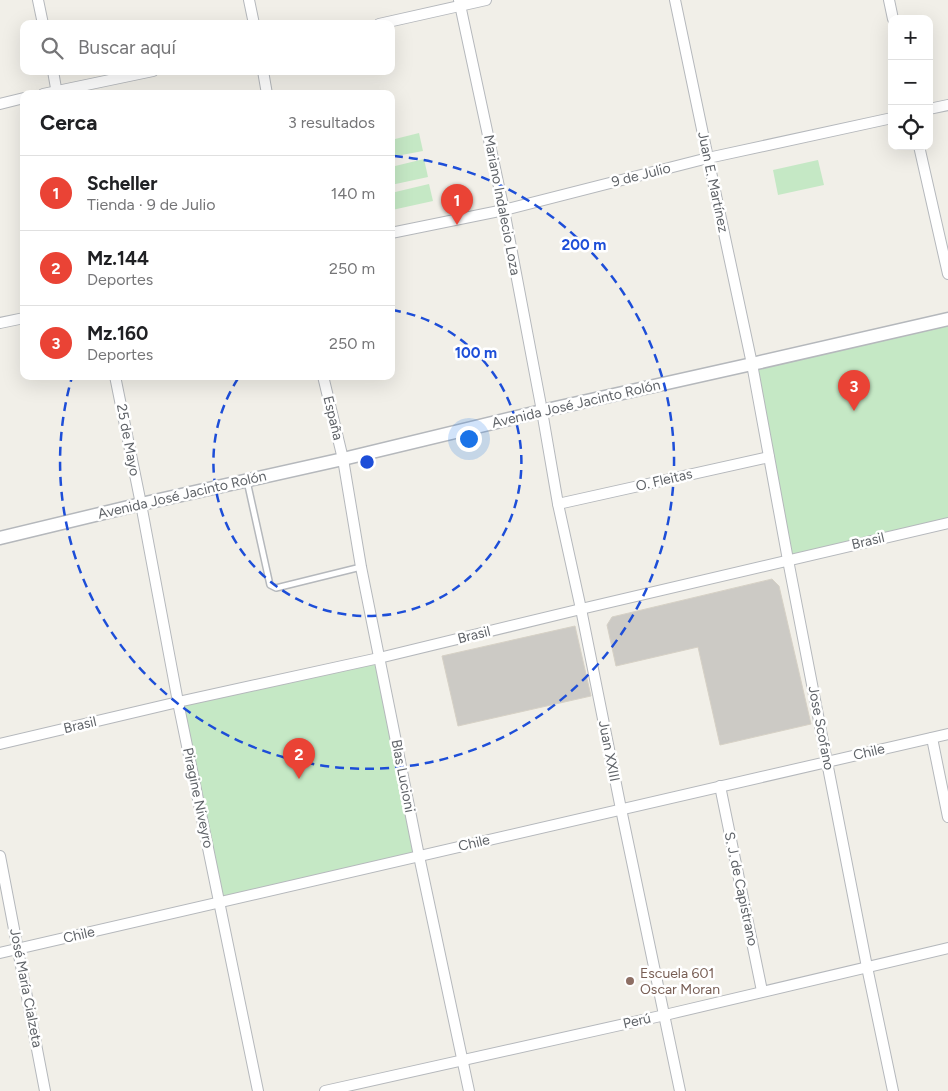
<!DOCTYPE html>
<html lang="es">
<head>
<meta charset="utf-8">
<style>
  :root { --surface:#fff; --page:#f2f2f2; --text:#202124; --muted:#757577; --line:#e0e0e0; --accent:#ea4335 }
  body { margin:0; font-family:Figtree,sans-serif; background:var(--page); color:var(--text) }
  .controls { position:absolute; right:15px; top:15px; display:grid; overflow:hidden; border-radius:10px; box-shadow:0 5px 20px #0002 }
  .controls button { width:45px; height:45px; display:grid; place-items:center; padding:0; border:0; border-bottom:1px solid var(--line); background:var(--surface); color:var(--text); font:25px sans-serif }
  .you { position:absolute; left:468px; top:438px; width:18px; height:18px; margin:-12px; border:4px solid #fff; border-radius:50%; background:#1a73e8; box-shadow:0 0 0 8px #1a73e833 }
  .badge { display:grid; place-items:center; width:32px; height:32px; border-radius:50%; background:var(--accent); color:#fff; font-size:16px; font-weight:700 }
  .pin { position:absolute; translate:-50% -41px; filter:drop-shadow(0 1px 2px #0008) }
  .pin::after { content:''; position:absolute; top:26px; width:18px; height:15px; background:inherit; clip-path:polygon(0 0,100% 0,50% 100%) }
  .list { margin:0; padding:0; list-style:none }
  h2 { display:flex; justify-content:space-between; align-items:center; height:65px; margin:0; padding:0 20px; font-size:21px }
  h2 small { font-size:16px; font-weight:400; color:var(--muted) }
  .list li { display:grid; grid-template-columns:32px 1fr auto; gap:15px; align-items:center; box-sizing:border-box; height:75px; padding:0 20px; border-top:1px solid var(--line) }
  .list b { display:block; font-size:19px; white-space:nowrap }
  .list p { margin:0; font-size:16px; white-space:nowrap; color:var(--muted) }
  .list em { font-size:16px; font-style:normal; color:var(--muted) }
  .icon { flex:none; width:28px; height:28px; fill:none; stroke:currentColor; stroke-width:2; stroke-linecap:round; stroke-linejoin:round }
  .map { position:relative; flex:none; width:948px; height:1091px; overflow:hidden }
  .search { position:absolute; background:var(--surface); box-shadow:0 5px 20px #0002; left:20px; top:20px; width:375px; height:55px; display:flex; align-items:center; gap:12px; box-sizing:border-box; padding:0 18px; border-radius:10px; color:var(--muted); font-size:19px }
  .panel { position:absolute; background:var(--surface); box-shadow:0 5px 20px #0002; left:20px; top:90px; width:375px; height:290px; border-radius:10px }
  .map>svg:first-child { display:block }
  .green { fill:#c5e8c5 }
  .building { fill:#cccac5; stroke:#d6d1c6 }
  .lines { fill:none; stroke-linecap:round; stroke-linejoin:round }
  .service-casing { stroke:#b5b8bc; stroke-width:8 }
  .minor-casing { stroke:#b5b8bc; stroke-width:12 }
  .tertiary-casing { stroke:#b5b8bc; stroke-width:15 }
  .service { stroke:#fff; stroke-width:5 }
  .minor { stroke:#fff; stroke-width:10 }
  .tertiary { stroke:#fff; stroke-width:12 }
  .ring { fill:none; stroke:#1d4ed8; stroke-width:2.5; stroke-dasharray:9 6 }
  .education-dot { fill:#8d6e63; stroke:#fff; stroke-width:2 }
  .labels { text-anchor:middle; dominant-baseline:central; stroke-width:5; stroke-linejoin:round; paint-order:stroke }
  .street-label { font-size:14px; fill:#5f6368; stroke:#fff }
  .education-label { font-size:14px; fill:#785e54; stroke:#fff; text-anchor:start }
  .centre { fill:#1d4ed8; stroke:#fff; stroke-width:2.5 }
  .ring-label { font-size:15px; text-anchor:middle; font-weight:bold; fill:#1d4ed8; stroke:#fff; stroke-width:5; stroke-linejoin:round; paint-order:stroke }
</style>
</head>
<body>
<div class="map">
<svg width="948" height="1091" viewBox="0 0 948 1091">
  <rect width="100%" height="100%" fill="#f1efe8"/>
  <g class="green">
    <path d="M419,133L423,151L391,157V140Z"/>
    <path d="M424,159L428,177L391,185V167Z"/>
    <path d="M818,160L824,185L778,195L773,170Z"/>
    <path d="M429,184L433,201L392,210L391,193Z"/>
    <path d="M948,319V523L788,560L752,364Z"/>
    <path d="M379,658L419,856L219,902L178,702Z"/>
  </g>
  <g class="building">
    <path d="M772,579L779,586L811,724L720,745L698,647L616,666L607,625L612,617Z"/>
    <path d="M575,626L591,696L458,726L442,656Z"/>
  </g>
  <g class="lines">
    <defs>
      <path id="service" d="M247,481L270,585L276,588L361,567"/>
      <g id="minor">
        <path d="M38,0L43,24"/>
        <path d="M249,0L254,24"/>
        <path d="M459,0L504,210L542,411L558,504L581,609L621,809L680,1091"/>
        <path d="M675,0L708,158L752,364L788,560L827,762L867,967L893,1091"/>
        <path d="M889,0L893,19"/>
        <path d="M379,24L486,0"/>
        <path d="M53,71L57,94"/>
        <path d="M263,71L267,94"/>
        <path d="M43,94L153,71"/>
        <path d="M0,104L24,98"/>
        <path d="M929,109L948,105"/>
        <path d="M919,146L948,274"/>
        <path d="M391,233L504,210L708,158L892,118"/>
        <path d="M0,323L24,318"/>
        <path d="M115,376L141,504L178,702L258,1091"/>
        <path d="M323,376L343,459L361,567L419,856L469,1091"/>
        <path d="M558,504L769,457"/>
        <path d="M932,738L948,817"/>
        <path d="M0,744L178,702L379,658L581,609L948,523"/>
        <path d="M720,786L762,991"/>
        <path d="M0,856L45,1091"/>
        <path d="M0,953L948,734"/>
        <path d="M325,1091L665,1015L948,948"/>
      </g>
      <path id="tertiary" d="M0,538L141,504L343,459L542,411L752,364L948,319"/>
    </defs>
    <use href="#service" class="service-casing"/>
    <use href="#minor" class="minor-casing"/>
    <use href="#tertiary" class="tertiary-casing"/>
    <use href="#service" class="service"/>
    <use href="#minor" class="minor"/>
    <use href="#tertiary" class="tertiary"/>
  </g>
  <g class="ring">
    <path d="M392 310A154 154 0 1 1 239 377"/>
    <path d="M394 156A307 307 0 1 1 72 377"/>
  </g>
  <circle class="education-dot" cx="630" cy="981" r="5"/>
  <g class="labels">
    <g class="street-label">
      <text transform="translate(641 175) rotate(-14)">9 de Julio</text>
      <text transform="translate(713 182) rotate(78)">Juan E. Martínez</text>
      <text transform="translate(502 205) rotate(79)">Mariano Indalecio Loza</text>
      <text transform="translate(576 404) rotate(-13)">Avenida José Jacinto Rolón</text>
      <text transform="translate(333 418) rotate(76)">España</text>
      <text transform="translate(128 440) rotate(79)">25 de Mayo</text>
      <text transform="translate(664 480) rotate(-13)">O. Fleitas</text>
      <text transform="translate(182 495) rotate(-13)">Avenida José Jacinto Rolón</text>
      <text transform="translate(868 541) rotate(-13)">Brasil</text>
      <text transform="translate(474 635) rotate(-14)">Brasil</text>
      <text transform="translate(80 725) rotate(-13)">Brasil</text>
      <text transform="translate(821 728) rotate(79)">Jose Scofano</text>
      <text transform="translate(609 751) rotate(79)">Juan XXIII</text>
      <text transform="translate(869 752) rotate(-13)">Chile</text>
      <text transform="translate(403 776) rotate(79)">Blas Lucioni</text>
      <text transform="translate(198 798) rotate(78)">Piragine Niveyro</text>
      <text transform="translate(474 843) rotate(-13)">Chile</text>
      <text transform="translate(741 889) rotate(78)">S. J. de Capistrano</text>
      <text transform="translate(79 935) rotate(-13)">Chile</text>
      <text transform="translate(26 988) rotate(79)">José María Cialzeta</text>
      <text transform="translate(637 1021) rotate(-13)">Perú</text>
    </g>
    <g class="education-label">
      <text x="640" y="973">Escuela 601<tspan x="640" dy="16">Oscar Moran</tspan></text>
    </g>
  </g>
  <circle cx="367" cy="462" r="8" class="centre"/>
  <g class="ring-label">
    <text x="584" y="250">200 m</text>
    <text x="476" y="358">100 m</text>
  </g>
</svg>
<div class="controls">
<button>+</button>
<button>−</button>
<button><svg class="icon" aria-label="locate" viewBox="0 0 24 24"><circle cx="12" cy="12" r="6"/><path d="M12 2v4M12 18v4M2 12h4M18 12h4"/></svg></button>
</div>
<div class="you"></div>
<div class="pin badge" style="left:457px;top:225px">1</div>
<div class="pin badge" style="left:299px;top:779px">2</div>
<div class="pin badge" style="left:854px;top:411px">3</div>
<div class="search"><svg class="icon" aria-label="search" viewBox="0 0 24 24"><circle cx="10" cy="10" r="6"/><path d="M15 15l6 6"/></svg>Buscar aquí</div>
<section class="panel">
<h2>Cerca<small>3 resultados</small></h2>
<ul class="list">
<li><span class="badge">1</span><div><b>Scheller</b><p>Tienda · 9 de Julio</p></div><em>140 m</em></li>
<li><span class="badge">2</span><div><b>Mz.144</b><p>Deportes</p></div><em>250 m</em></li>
<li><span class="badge">3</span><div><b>Mz.160</b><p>Deportes</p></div><em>250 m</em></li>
</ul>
</section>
</div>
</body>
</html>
